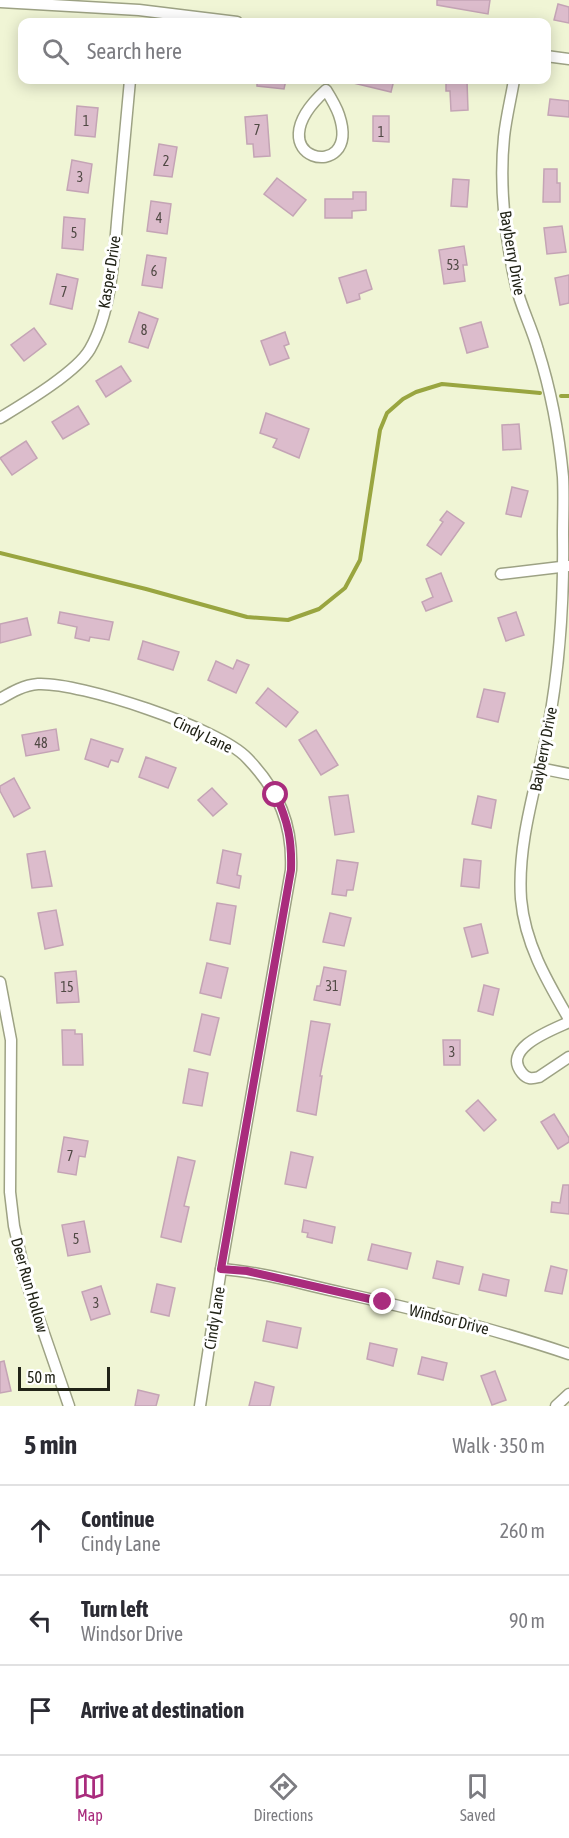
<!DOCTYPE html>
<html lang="en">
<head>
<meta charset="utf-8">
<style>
  :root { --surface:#fff; --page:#f2f2f3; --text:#2b2b33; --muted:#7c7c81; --line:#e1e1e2; --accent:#a92c7d }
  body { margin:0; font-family:"Asap Condensed",sans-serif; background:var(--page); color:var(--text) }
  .scale { position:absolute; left:18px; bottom:15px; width:92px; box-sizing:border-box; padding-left:6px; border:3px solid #212317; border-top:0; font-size:16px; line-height:21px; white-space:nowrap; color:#212317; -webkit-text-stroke:4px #fff; paint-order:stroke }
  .stop { position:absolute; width:18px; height:18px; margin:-14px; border:4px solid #a92c7d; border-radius:50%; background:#fff }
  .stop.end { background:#a92c7d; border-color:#fff; box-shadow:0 2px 6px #0008 }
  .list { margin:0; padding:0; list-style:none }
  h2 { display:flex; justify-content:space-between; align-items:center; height:78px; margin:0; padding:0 24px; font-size:26px }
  h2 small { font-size:20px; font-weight:400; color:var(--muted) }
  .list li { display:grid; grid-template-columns:39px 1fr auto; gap:18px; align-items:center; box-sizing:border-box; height:90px; padding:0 24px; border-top:2px solid var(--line) }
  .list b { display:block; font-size:22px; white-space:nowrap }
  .list p { margin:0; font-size:20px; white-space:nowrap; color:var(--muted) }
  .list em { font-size:20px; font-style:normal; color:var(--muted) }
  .icon { flex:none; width:33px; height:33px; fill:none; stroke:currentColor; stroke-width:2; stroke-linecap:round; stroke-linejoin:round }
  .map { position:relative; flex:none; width:569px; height:1406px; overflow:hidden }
  .search { position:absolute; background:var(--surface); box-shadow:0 3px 15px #0003; left:18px; right:18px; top:18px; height:66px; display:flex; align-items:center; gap:15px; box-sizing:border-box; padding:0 21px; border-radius:12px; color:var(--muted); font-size:22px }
  .sheet { height:348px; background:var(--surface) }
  nav { display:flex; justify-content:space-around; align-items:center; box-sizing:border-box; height:84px; border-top:2px solid var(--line); background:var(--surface); font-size:16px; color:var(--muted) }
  nav a { display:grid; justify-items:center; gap:3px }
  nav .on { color:var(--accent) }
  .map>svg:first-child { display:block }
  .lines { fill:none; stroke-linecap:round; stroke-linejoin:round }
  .stream { stroke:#99a540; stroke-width:4 }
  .building { fill:#dcbccc; stroke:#c4a4b5; stroke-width:1.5 }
  .street-casing { stroke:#9da284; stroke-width:13 }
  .street { stroke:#fff; stroke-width:10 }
  .route { stroke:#a92c7d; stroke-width:8 }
  .labels { text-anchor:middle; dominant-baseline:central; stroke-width:6; stroke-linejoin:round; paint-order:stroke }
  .number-label { font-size:14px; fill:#504944 }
  .street-label { font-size:16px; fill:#212317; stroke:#fff }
</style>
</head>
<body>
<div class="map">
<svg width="569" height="1406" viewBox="0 0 569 1406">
  <rect width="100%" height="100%" fill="#f0f5d5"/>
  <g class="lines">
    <g class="stream">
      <path d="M561,396H569"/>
      <path d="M0,553L146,589L247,617L288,620L319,609L345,588L360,560L380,430L387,413L403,399L416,392L442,384L540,393"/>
    </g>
  </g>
  <g class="building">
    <path d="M437,0H490L488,14L437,5Z"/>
    <path d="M558,4L569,7V23L554,20Z"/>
    <path d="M257,80H286L284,89L257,86Z"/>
    <path d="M353,80H394L391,92L353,83Z"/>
    <path d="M467,81L468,110L451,111L450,91H446V82Z"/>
    <path d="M550,99L569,101V117L548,115Z"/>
    <path d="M77,106L98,108L95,137L75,135Z"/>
    <path d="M267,115L270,156L254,157L253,144H247L245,117Z"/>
    <path d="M373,116H389V142L373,141Z"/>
    <path d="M159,144L177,147L172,177L154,175Z"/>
    <path d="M72,160L92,164L88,193L67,190Z"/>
    <path d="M544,169H557V183H560V202H543Z"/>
    <path d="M277,178L306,200L293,216L264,194Z"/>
    <path d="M453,179L469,180L467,207L451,206Z"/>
    <path d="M353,192H366V210L352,211V218H325V199H353Z"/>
    <path d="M151,201L171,204L167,234L147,231Z"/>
    <path d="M64,217L85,219L83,250L62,248Z"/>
    <path d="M562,226L566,252L547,254L544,228Z"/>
    <path d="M464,246L467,265H463L465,281L444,284L439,250Z"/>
    <path d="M147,255L166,258L162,288L142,285Z"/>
    <path d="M366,270L372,289L359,294L360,299L347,303L339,278Z"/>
    <path d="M57,274L78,279L72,309L50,304Z"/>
    <path d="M569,275V303L560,305L555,278Z"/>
    <path d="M139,312L158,319L148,348L129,342Z"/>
    <path d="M481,322L488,347L467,353L460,328Z"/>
    <path d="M34,328L46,344L24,361L11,345Z"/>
    <path d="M285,332L289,344L284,346L289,358L270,365L261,341Z"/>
    <path d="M121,366L131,381L106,397L96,381Z"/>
    <path d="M78,406L89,424L63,439L52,422Z"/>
    <path d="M266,413L309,429L299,458L273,447L277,439L260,433Z"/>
    <path d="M519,424L521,449L503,450L502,425Z"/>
    <path d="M26,441L37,458L12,475L0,458Z"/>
    <path d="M512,487L528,491L521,517L506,514Z"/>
    <path d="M447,511L464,523L441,555L427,545L443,522L440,520Z"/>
    <path d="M441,573L452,601L426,611L422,602L433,597L426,579Z"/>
    <path d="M60,612L113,622L109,640L90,637L89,641L75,638L77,627L58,623Z"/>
    <path d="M516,612L524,635L506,641L498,618Z"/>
    <path d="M27,618L31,635L0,643V624Z"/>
    <path d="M143,641L179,652L173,670L138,659Z"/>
    <path d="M237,660L249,665L236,693L208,680L216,661L233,669Z"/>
    <path d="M268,688L298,712L286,727L256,703Z"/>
    <path d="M484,689L505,693L498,722L477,717Z"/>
    <path d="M56,729L59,750L26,756L22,735Z"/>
    <path d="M316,730L338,765L321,775L299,740Z"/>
    <path d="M91,739L123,749L118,762L111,760L108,767L85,759Z"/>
    <path d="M146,757L176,768L168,788L139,777Z"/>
    <path d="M14,778L30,808L14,817L0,791V786Z"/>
    <path d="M212,788L227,804L213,816L198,800Z"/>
    <path d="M348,795L354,832L335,835L329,797Z"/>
    <path d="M478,796L496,800L491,828L472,824Z"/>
    <path d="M223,850L241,854L237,875L241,876L239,888L217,883Z"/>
    <path d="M45,851L52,886L32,888L27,854Z"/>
    <path d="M464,859L481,861L479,888L461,886Z"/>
    <path d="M337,860L358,863L353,890H347L346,896L332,894Z"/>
    <path d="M217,903L236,906L230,944L210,940Z"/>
    <path d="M56,910L63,945L45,949L38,913Z"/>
    <path d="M330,913L351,918L344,946L323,942Z"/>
    <path d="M481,924L488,953L472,957L464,928Z"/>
    <path d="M207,963L228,968L221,998L200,993Z"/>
    <path d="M324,967L346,971L340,1005L314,1000L317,986H320Z"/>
    <path d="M76,971L79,1002L57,1003L55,973Z"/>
    <path d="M484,985L499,989L493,1015L478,1011Z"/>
    <path d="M202,1014L219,1018L210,1055L194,1051Z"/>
    <path d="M311,1021L330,1024L320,1076H322L316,1115L297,1111Z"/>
    <path d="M62,1030H75V1034H82L83,1065H63Z"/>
    <path d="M443,1040H460V1065H444Z"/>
    <path d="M189,1069L208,1073L202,1106L183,1103Z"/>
    <path d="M478,1100L496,1120L484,1131L466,1111Z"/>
    <path d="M554,1114L569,1138V1142L558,1149L541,1122Z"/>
    <path d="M64,1137L88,1141L85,1157L79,1156L76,1175L58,1172Z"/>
    <path d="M291,1152L313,1157L306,1188L285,1184Z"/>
    <path d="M178,1157L195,1161L184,1206L189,1207L181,1242L161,1237Z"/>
    <path d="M563,1185H569V1214L551,1212L552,1202L560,1203Z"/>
    <path d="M304,1220L335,1227L332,1243L307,1237L308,1233L302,1232Z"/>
    <path d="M84,1221L90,1252L68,1256L62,1225Z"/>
    <path d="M372,1244L411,1253L407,1269L368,1260Z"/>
    <path d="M437,1261L463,1267L459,1284L433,1278Z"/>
    <path d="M551,1266L567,1270L562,1294L545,1291Z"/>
    <path d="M483,1274L509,1280L506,1296L479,1290Z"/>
    <path d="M157,1284L175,1288L169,1316L151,1312Z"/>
    <path d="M101,1286L110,1314L91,1320L82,1292Z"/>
    <path d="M267,1321L301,1328L297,1348L263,1341Z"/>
    <path d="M370,1343L397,1349L393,1366L367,1359Z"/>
    <path d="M422,1357L447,1363L443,1380L418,1374Z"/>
    <path d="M4,1361L11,1391L0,1393V1362Z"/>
    <path d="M495,1371L506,1400L492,1405L481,1376Z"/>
    <path d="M255,1382L274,1387L270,1406H249Z"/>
    <path d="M138,1390L159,1395L156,1406H135Z"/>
  </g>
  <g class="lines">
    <defs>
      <g id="street">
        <path d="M0,2L139,10L237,22"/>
        <path d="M546,56L569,59"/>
        <path d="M514,80C511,98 506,118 504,137C499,186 505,237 516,286C521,307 532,328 538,350C551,391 559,434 563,477C564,497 563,516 563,535C564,600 560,664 548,728C537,784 517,841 521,899C525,944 547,981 569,1019"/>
        <path d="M326,90C331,98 336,106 339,115C363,186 249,160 326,90Z"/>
        <path d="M0,418C23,404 77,372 90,349C112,311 114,254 118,211C122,167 126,123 130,80"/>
        <path d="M501,574L569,566"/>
        <path d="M0,699C12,692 24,685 38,684C80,682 219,728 247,758C279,791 293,825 291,870L221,1269L200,1406"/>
        <path d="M539,768L569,774"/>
        <path d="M0,982L11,1040L10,1192L14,1226L28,1287L69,1406"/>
        <path d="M569,1022C552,1030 501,1048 522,1073C527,1079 531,1079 539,1077L569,1057"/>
        <path d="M221,1269C262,1272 302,1284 343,1293C419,1310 495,1329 569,1354"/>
        <path d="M556,1406L569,1394"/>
      </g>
    </defs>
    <use href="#street" class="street-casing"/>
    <use href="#street" class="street"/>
  </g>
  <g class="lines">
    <path class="route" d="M276,795C288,822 292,840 291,870L221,1269L247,1271L383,1302"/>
  </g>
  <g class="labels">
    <g class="number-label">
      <text x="86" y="121">1</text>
      <text x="257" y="130">7</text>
      <text x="381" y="132">1</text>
      <text x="166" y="161">2</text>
      <text x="80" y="177">3</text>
      <text x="159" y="218">4</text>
      <text x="74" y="233">5</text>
      <text x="453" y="265">53</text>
      <text x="154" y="271">6</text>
      <text x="64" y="292">7</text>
      <text x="144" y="330">8</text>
      <text x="41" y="743">48</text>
      <text x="332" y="986">31</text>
      <text x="67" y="987">15</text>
      <text x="452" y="1052">3</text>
      <text x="70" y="1156">7</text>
      <text x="76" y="1239">5</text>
      <text x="96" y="1303">3</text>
    </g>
    <g class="street-label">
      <text transform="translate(513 253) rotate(80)">Bayberry Drive</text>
      <text transform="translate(109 272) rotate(-81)">Kasper Drive</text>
      <text transform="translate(203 734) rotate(26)">Cindy Lane</text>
      <text transform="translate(543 749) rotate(-79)">Bayberry Drive</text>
      <text transform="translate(30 1285) rotate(74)">Deer Run Hollow</text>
      <text transform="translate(214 1318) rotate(-81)">Cindy Lane</text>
      <text transform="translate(449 1319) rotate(14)">Windsor Drive</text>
    </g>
  </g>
</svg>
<div class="scale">50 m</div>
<div class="stop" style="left:276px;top:795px"></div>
<div class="stop end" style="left:383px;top:1302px"></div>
<div class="search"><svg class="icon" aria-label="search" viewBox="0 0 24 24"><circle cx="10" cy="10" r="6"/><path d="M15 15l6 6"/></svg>Search here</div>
</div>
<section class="sheet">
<h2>5 min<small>Walk · 350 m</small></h2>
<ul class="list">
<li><svg class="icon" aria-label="ahead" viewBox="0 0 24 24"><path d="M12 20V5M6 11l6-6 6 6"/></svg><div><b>Continue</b><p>Cindy Lane</p></div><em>260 m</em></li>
<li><svg class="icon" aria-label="left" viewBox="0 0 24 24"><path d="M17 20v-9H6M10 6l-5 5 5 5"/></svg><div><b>Turn left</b><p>Windsor Drive</p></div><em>90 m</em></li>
<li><svg class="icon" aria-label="arrive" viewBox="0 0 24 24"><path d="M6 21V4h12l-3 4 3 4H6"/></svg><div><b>Arrive at destination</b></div></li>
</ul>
</section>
<nav>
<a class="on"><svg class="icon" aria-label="map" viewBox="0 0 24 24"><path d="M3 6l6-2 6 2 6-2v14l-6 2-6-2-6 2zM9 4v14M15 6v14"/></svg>Map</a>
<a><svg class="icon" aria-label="directions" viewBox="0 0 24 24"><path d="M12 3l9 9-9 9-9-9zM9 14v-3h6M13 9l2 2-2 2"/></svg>Directions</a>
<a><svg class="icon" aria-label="saved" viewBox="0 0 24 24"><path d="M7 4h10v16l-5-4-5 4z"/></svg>Saved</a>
</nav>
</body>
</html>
